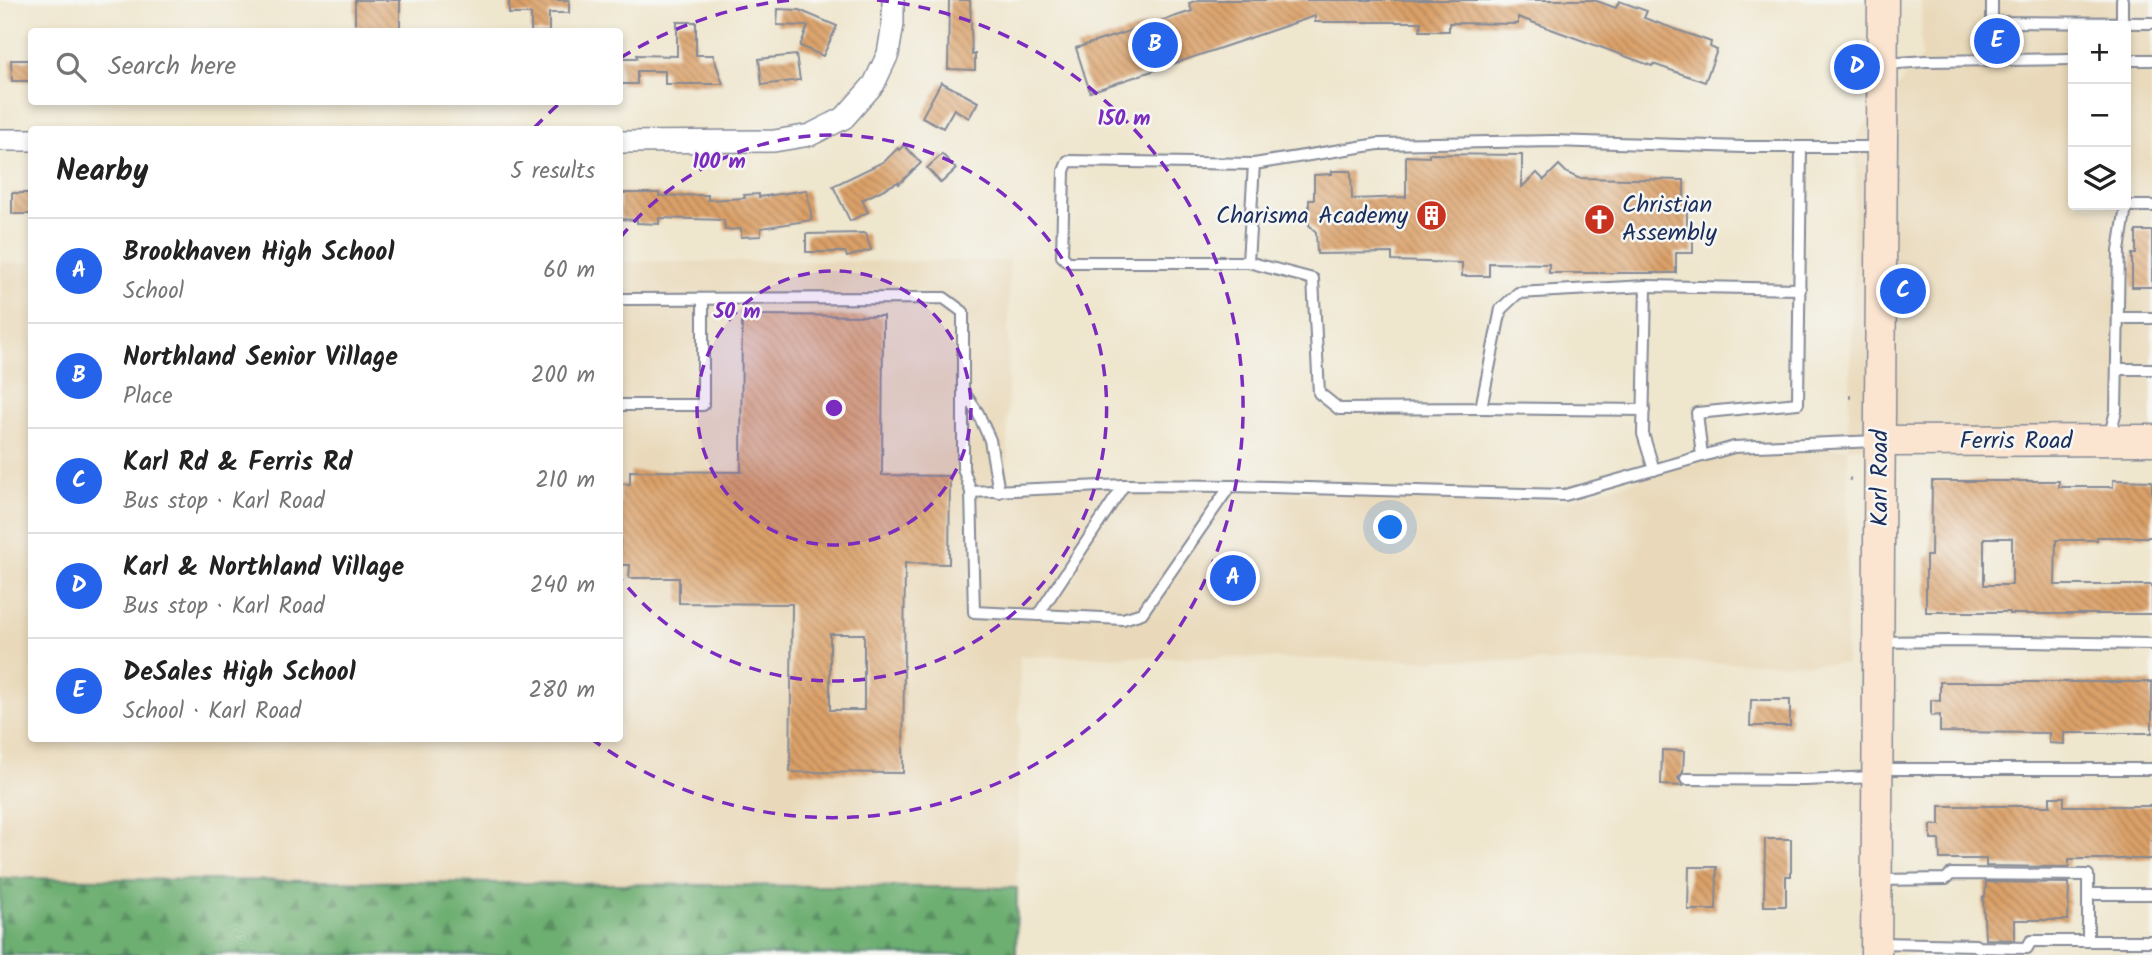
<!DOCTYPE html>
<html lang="en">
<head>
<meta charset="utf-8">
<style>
  :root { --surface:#fff; --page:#f6f6f6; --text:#222; --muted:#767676; --line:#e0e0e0; --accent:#2563eb }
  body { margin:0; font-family:Kalam,sans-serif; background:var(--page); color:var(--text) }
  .controls { position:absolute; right:21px; top:21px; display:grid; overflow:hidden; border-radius:7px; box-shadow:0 4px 10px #0003 }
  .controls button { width:63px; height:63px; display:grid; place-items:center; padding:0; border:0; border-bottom:2px solid var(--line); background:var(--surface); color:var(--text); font:35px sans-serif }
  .you { position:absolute; left:1391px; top:528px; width:24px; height:24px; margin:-18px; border:5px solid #fff; border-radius:50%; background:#1a73e8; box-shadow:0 0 0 10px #1a73e833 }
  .badge { display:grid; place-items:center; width:46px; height:46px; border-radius:50%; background:var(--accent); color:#fff; font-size:23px; font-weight:700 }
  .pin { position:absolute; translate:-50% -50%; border:4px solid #fff; box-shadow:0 2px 7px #0006 }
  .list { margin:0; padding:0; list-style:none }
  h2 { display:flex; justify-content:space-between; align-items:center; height:91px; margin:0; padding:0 28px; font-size:30px }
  h2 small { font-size:23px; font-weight:400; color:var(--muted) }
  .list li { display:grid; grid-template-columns:46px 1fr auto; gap:21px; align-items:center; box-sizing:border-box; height:105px; padding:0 28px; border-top:2px solid var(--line) }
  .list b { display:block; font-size:26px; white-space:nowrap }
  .list p { margin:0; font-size:23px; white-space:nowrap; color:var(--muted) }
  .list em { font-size:23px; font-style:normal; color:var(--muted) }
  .icon { flex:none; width:38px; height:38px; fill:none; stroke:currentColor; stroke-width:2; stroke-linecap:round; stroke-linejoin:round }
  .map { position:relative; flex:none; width:2152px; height:955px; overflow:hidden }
  .search { position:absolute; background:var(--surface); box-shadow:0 4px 10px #0003; left:28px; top:28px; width:595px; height:77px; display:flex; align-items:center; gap:18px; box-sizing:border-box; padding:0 24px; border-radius:7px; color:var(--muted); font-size:26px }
  .panel { position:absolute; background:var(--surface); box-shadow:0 4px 10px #0003; left:28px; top:126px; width:595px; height:616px; border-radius:7px }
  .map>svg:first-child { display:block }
  .built { fill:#e9d9ba; fill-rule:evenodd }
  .forest { fill:url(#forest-firs); stroke:#446e68; stroke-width:2 }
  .building { fill:url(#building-back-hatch); fill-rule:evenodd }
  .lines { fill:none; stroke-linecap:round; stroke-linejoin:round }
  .lane-casing { stroke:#858a96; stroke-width:14 }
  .street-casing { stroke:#858a96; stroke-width:24 }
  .secondary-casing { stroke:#858a96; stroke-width:33 }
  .path { stroke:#858a96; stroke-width:3.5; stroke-dasharray:2 5; stroke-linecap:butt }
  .lane { stroke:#fff; stroke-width:10 }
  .street { stroke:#fff; stroke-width:21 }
  .secondary { stroke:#fce5d0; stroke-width:30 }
  .ring { fill:none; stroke:#7b2cbf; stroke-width:3.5; stroke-dasharray:12 9 }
  .labels { text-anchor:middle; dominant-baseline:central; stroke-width:5; stroke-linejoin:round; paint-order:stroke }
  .poi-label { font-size:24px; fill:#1b2f5e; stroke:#f6f6f2; text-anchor:start }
  .street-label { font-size:24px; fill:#1b2f5e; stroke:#f6f6f2 }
  .centre { fill:#7b2cbf; stroke:#f6f6f2; stroke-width:3.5 }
  .ring-label { font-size:21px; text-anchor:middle; font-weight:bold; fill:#7b2cbf; stroke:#f6f6f2; stroke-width:5; stroke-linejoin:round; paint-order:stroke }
</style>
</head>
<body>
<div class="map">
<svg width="2152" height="955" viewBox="0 0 2152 955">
  <defs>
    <pattern id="forest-firs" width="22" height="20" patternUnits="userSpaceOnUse" patternTransform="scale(1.75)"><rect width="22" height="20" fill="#6dae71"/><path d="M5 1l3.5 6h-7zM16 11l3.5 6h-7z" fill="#598e60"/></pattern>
    <pattern id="building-back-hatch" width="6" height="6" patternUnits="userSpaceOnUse" patternTransform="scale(1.75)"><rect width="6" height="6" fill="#dba067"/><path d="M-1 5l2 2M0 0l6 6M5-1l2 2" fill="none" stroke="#b18358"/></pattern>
  </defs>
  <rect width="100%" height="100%" fill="#f6f6f2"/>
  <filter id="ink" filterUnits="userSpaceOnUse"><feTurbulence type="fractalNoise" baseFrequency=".0143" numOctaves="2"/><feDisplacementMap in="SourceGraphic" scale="14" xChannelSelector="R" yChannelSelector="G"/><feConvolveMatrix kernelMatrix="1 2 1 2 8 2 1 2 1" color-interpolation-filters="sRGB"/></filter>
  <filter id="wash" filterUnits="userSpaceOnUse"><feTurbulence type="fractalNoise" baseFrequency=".00686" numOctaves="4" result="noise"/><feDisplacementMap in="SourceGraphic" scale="28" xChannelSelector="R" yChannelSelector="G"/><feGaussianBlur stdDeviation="1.57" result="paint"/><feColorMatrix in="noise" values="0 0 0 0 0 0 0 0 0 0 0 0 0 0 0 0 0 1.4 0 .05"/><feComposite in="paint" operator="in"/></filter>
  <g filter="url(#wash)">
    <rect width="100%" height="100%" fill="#efe6ce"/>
    <path class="built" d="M1921,0H2152V440L1915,441L1848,448L1846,664L1020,656L1017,888L0,878V263H31L32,738H620V262L1009,261L1007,483L1564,501L1735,452L1848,448L1857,135L1921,58ZM2073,26H2126V205H2073Z"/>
    <path class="forest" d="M0,878L1017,888L1016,955H248L227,953L206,955H0Z"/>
    <g id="blocks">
      <g class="building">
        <rect x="355" y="0" width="45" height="32"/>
        <path d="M509,0H569V13H549V32H531V14H509Z"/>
        <path d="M949,0H970L972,55L975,54V70L948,69Z"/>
        <path d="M1198,0H1594L1616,8L1619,1L1647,11L1644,18L1711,42L1710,47L1717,50L1705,82L1653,64L1652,66L1518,17V24L1449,23V31H1420L1421,22H1315V16L1090,92L1076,48L1192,11L1189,3Z"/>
        <path d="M778,9L799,10L837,26L823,56L800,46L808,26L777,25Z"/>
        <path d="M677,22H696V55H713L723,84H665V71H637V84H620V58H637V55L677,56Z"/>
        <path d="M796,55L800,80L762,85L759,59Z"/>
        <path d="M11,60H32V81H12Z"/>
        <path d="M941,82L978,102L969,118L954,109L943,128L922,117Z"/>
        <path d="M904,145L921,163L899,184L898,182L862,200L868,212L850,221L833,186L885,161L898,148L899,150Z"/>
        <path d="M942,154L956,169L941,183L927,168Z"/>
        <path d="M1429,154L1522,155V187L1537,173L1544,180L1559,165L1567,173L1578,178L1684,180V201H1687V234L1693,235V253H1676V273H1549V264L1489,263V276H1462V263L1392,261V253L1317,254L1316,232L1309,225V200H1314V175L1332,174V171H1351L1352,199L1406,197V156L1429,157Z"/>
        <path d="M807,190L812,220L761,228V236L741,237V229L725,230L724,220L659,218V224L637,223V220L620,219V193H659V196L708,195V200L745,198L744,195L759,194V197Z"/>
        <rect x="12" y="193" width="20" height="21"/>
        <path d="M2136,231H2152V287H2132V254H2136Z"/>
        <path d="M866,233L871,250L847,257L845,252H806V234Z"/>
        <path d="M742,315L883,316L882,475L950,476L949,564L905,563L903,773L790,772L792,604L679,603V578H629L630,565H620V484H630V471L741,472ZM830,634H864V710H830Z"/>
        <path d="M2113,480L2152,481V537H2097V540H2056L2055,585H2152V614H2009V612H1926V556H1931L1932,481H2059V487H2113ZM1984,538H2012V585H1984Z"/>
        <path d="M1940,682H2152V733H2064V744L2049,743V733L1940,732V715L1931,716V700L1940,701Z"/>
        <path d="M1751,700H1790V726H1750Z"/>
        <path d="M1662,750L1684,751L1683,772L1678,778L1683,786L1661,785Z"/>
        <path d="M2050,797H2064V806H2152V859H2069V867L1986,866V859H1940L1939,840H1931V825H1940V806H2050Z"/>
        <path d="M1765,839H1791V876H1786V906H1764Z"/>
        <path d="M1689,867H1717L1716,910H1688Z"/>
        <path d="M1986,882L2069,883L2068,920H2015V940L1985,939L1983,897H1985Z"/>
      </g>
    </g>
  </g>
  <g filter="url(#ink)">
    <use href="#blocks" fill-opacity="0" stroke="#858a96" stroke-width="2"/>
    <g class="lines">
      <defs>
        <g id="lane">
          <path d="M1992,0V22L2152,23"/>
          <path d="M2122,23V0"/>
          <path d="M2126,60H2152"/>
          <path d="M1885,64L1926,61L2073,59"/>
          <path d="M1248,262H1068L1062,256L1064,171L1068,161L1254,164"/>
          <path d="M1646,286L1800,289"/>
          <path d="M620,299L944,298L963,312V468L971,492L974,612L1123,619L1142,613L1230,486L1565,495L1734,447L1877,441"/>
          <path d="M2118,318H2152"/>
          <path d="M2117,369H2152"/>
          <path d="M963,391L978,413L990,440L999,492"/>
          <path d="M620,405H703V299"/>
          <path d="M1481,408L1644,410"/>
          <path d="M2109,438L2116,411L2119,251L2126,206H2152"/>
          <path d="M1702,456L1697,413L1798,403L1801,147"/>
          <path d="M1654,470L1643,434L1646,286L1518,293L1501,309L1481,408L1339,409L1319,393L1313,279L1248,262L1254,164L1378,144L1553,141L1743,147H1879"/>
          <path d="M971,492L1124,485"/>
          <path d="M1038,615L1124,485L1230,486"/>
          <path d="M1879,642L1950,641L2152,644"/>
          <path d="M1880,769H2152"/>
          <path d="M1686,779L1804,780L1874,777"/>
          <path d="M1879,880L1946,879L1951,874L2088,875V941"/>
          <path d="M2088,894H2152"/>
          <path d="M1879,943L1975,945L1978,947L2027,948L2031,941H2152"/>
        </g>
        <g id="street">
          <path d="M0,140H32"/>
          <path d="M620,142L774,141L810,135L844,118L874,84L888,54L893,24V0"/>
        </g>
        <g id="secondary">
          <path d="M1880,441L2152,440"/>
          <path d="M1876,955L1883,0"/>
        </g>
      </defs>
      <use href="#lane" class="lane-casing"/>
      <use href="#street" class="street-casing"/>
      <use href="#secondary" class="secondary-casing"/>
      <g class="path">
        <path d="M1849,397H1854"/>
        <path d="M1849,479L1854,480"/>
      </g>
      <use href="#lane" class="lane"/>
      <use href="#street" class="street"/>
      <use href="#secondary" class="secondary"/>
    </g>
  </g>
  <circle cx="834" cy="408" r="137" fill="#7b2cbf" fill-opacity=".12"/>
  <g class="ring">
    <circle cx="834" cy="408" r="137"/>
    <path d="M620 238A273 273 0 1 1 620 578"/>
    <path d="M534 128A410 410 0 0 1 560 103M620 58A410 410 0 0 1 791 0M877 0A410 410 0 1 1 593 740"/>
  </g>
  <defs>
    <symbol id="building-disc" viewBox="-11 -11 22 22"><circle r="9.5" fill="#c8321e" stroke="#f6f6f2"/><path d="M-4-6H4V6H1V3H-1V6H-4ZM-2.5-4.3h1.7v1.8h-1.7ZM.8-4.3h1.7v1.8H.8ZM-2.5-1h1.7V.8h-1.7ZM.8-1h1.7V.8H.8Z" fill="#fff"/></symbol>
    <symbol id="church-disc" viewBox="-11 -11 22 22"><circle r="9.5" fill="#c8321e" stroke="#f6f6f2"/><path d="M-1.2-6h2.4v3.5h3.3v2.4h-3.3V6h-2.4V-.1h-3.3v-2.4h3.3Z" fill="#fff"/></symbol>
  </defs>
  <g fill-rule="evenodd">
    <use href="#building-disc" x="1414" y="198" width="35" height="35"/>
    <use href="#church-disc" x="1582" y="202" width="35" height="35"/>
  </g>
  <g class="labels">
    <g class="poi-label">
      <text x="1622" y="205">Christian<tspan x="1622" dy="28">Assembly</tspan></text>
      <text x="1408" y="216" text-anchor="end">Charisma Academy</text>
    </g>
    <g class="street-label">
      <text x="2016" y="441">Ferris Road</text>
      <text transform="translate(1880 478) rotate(-90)">Karl Road</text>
    </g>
  </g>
  <circle cx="834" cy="408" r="10" class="centre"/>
  <g class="ring-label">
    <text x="1124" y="125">150 m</text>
    <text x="719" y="168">100 m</text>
    <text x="737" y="318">50 m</text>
  </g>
</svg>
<div class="controls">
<button>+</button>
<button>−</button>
<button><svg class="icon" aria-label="layers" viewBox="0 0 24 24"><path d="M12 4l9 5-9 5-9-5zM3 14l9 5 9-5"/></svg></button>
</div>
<div class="you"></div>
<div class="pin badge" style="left:1233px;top:578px">A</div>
<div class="pin badge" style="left:1155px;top:45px">B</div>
<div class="pin badge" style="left:1903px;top:291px">C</div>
<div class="pin badge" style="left:1857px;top:67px">D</div>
<div class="pin badge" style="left:1997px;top:41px">E</div>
<div class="search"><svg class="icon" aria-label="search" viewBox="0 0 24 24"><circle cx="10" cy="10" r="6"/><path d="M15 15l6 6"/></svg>Search here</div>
<section class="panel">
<h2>Nearby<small>5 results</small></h2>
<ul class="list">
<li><span class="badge">A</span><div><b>Brookhaven High School</b><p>School</p></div><em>60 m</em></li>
<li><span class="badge">B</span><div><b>Northland Senior Village</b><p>Place</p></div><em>200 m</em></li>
<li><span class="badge">C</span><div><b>Karl Rd &amp; Ferris Rd</b><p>Bus stop · Karl Road</p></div><em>210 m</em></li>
<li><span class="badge">D</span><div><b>Karl &amp; Northland Village</b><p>Bus stop · Karl Road</p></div><em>240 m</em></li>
<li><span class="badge">E</span><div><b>DeSales High School</b><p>School · Karl Road</p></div><em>280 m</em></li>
</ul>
</section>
</div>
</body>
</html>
